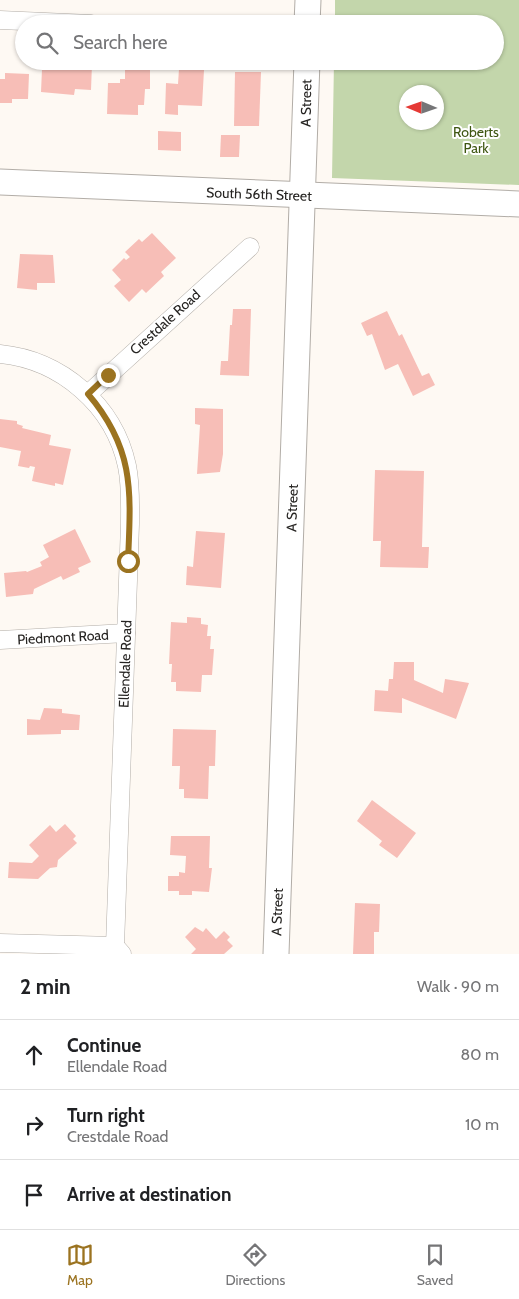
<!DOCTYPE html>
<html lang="en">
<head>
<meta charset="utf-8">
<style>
  :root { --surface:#fff; --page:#f6f6f6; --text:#202124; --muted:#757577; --line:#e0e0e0; --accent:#9b7320 }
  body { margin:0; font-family:Cabin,sans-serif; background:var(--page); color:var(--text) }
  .compass { position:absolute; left:399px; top:85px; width:45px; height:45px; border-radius:50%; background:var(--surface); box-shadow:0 1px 4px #0004; rotate:272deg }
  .stop { position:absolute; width:15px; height:15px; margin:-11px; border:4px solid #9b7320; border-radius:50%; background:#fff }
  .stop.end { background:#9b7320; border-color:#fff; box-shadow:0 1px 5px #0008 }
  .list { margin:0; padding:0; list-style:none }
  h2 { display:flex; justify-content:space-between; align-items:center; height:65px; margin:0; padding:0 20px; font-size:21px }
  h2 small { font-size:16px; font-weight:400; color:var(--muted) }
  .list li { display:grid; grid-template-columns:32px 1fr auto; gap:15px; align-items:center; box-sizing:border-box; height:70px; padding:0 20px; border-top:1px solid var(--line) }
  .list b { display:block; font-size:19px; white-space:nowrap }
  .list p { margin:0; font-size:16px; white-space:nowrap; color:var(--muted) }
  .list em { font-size:16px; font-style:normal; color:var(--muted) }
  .icon { flex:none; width:28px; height:28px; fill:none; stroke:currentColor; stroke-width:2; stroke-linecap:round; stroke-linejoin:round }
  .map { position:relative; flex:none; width:519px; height:954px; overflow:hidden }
  .search { position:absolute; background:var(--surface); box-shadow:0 1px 4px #0004; left:15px; right:15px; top:15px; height:55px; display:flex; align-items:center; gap:12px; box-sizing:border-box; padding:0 18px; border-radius:28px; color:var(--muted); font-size:19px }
  .sheet { height:275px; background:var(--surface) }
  nav { display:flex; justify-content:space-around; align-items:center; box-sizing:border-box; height:70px; border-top:1px solid var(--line); background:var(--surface); font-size:14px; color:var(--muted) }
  nav a { display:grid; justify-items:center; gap:2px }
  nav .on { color:var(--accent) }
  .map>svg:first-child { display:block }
  .green { fill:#c3d6ab; fill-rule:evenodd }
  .building { fill:#f7beb7 }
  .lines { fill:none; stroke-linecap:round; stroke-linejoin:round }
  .street-casing { stroke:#b2ada7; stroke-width:19 }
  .secondary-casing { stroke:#b2ada7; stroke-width:27 }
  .street { stroke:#fff; stroke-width:18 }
  .secondary { stroke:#fff; stroke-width:25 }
  .route { stroke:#9b7320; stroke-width:6 }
  .labels { text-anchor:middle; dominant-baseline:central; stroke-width:4; stroke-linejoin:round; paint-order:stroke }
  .street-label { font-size:14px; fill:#262422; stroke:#fff }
  .park-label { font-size:14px; fill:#3e5611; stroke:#fff }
</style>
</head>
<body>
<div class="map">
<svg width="519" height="954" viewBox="0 0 519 954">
  <rect width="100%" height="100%" fill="#fef9f3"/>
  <path class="green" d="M335,0H519V185L332,178L334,61H495V24H335ZM406,92H436V122H406Z"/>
  <g class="building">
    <path d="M67,63L92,64L91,90L75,89L74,95L41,92L42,69H67Z"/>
    <path d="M125,68L150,69V89H145L144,105H138V115L107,114L108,83H120V79H125Z"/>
    <path d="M179,69L204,70L202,106L178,105V115L165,114L166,83L178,84Z"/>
    <path d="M235,72H261L259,126H234Z"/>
    <path d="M5,73L29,74L28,99H12V103H0V79H5Z"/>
    <path d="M158,131L181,132V151L158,150Z"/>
    <path d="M221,135H240L239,157H220Z"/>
    <path d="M152,233L176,258L161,272L164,276L146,293L142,289L129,302L114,286L121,280L112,270L124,258L126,260L130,257L125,252L139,239L142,242Z"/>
    <path d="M20,254L53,255L55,283H37V290L17,288Z"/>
    <path d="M233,309H251L249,376L220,375L221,361H228L230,325H232Z"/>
    <path d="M387,311L399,336L402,334L422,376L429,373L435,385L413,396L398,364L385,370L372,334L367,336L361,323Z"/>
    <path d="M195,408L223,409V454L220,472L197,474L200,425L195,424Z"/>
    <path d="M0,419L17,421V424L23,426L22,428L51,435L49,445L71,449L63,485L55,483V486L32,481L35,467L30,466L29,468L18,466L21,451L0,447Z"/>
    <path d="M375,470L424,471L422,547H429L428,568L380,567L381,541H373Z"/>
    <path d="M75,529L91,562L78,568L80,572L63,580L61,576L34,589L33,594L6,597L4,573L26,571L27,572L42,566L40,562L49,557L43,545Z"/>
    <path d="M196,531L225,533L221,588L186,585L187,566L193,567Z"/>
    <path d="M187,617L201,618V624L208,625L207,636H211L210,649H214L212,675H202L201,692L176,691V682H171L172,664H169L171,622L187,623Z"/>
    <path d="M394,662H414V680L443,693L445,679L469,683L456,719L402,698V713L374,711L375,690L388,691L389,679H393Z"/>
    <path d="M44,708L62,709V713L80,715L79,730H61V734L27,735V719L40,720Z"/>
    <path d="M173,729L216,730L215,766H209L208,799L184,798V789H179L180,766H172Z"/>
    <path d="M372,800L416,833L397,858L379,845L382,841L357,821Z"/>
    <path d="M65,824L76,836L73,839L77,843L58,860L57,867L50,868L38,879L8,878L9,862L32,863L39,856L29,845L50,825L56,832Z"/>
    <path d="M171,836H210L209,868H212L209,892L192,891V895H179V891H168V876H179V872L185,873L186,856L170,855Z"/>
    <path d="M355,903L380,904L379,932H374V954H353Z"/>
    <path d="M195,927L203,932L206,928L216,939L224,931L230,937L227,940L233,946L224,954H191L196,949L185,937Z"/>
  </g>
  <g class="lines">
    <defs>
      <g id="street">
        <path d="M0,20L91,24"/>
        <path d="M0,354C61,360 114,405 127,466C131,485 130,504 130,524L115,946"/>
        <path d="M88,394L250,247"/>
        <path d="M0,640L126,633"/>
        <path d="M0,943L115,946L122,954"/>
      </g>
      <g id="secondary">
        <path d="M307,24L308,0"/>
        <path d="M0,182L519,204"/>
        <path d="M276,954L307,61"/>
      </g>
    </defs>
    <use href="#street" class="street-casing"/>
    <use href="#secondary" class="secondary-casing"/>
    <use href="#street" class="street"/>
    <use href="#secondary" class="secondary"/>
  </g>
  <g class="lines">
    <path class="route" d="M108,375L88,394C135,449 131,492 128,561"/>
  </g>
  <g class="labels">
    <g class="street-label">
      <text transform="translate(306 103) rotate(-89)">A Street</text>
      <text transform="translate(259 194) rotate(2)">South 56th Street</text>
      <text transform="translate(165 322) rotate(-42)">Crestdale Road</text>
      <text transform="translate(292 508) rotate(-88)">A Street</text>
      <text transform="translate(63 637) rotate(-3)">Piedmont Road</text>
      <text transform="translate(125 664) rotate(-88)">Ellendale Road</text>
      <text transform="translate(277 912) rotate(-88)">A Street</text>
    </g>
    <g class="park-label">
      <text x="476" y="132">Roberts<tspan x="476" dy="16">Park</tspan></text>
    </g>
  </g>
</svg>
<svg class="compass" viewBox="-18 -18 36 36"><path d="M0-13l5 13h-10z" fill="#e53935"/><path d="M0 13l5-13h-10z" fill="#757577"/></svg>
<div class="stop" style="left:128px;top:561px"></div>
<div class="stop end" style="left:108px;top:375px"></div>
<div class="search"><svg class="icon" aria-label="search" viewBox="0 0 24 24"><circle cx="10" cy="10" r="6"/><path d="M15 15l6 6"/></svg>Search here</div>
</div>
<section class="sheet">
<h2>2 min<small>Walk · 90 m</small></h2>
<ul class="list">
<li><svg class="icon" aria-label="ahead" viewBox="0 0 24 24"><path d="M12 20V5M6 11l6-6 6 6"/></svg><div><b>Continue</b><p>Ellendale Road</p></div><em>80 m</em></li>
<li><svg class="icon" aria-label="right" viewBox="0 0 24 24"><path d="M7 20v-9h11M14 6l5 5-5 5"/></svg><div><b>Turn right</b><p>Crestdale Road</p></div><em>10 m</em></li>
<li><svg class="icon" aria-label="arrive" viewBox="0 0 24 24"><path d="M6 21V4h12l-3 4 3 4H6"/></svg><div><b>Arrive at destination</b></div></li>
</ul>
</section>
<nav>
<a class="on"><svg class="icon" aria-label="map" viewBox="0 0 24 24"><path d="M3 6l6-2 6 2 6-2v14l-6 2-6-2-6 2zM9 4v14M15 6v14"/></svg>Map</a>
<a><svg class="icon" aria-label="directions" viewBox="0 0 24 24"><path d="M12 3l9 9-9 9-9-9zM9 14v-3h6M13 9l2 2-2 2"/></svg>Directions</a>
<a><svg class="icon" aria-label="saved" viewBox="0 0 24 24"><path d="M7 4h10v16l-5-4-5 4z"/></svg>Saved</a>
</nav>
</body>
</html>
